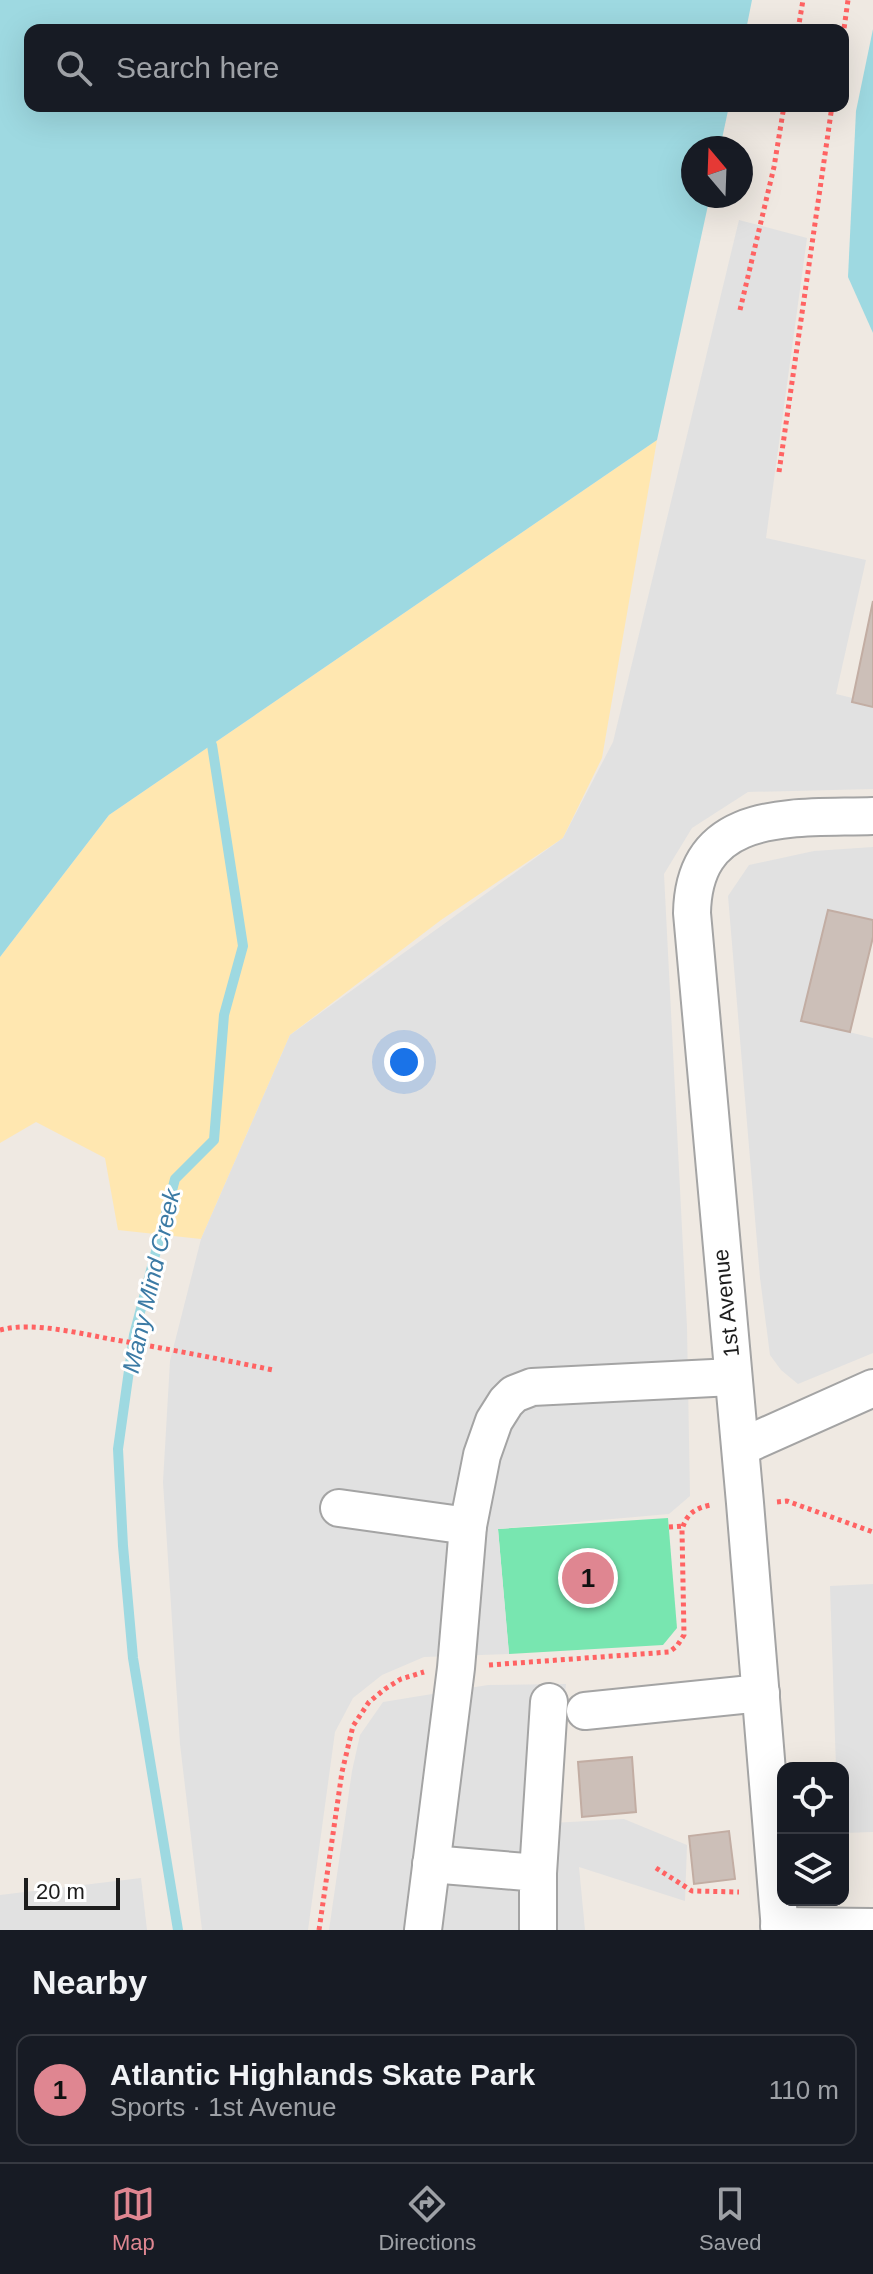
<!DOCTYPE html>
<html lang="en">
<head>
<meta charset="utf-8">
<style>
  :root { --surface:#171b24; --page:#242831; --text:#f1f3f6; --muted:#9ea1a6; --line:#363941; --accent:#df8691 }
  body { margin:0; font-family:Arial,sans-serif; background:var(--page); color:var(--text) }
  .controls { position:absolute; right:24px; bottom:24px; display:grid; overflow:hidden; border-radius:16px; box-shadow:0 8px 32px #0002 }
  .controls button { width:72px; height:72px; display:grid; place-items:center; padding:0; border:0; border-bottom:2px solid var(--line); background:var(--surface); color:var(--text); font:40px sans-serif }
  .compass { position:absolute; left:681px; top:136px; width:72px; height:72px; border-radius:50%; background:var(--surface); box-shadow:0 8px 32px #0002; rotate:341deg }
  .scale { position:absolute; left:24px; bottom:20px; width:96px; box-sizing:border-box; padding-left:8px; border:4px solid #1d1d1d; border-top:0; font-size:22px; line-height:28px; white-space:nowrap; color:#1d1d1d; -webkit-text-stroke:6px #fff; paint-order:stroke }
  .you { position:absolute; left:404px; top:1062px; width:28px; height:28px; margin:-20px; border:6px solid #fff; border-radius:50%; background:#1a73e8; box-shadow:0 0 0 12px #1a73e833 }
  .badge { display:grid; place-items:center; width:52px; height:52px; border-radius:50%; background:var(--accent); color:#111; font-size:26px; font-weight:700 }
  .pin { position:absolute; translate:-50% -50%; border:4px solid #fff; box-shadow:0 2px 8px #0006 }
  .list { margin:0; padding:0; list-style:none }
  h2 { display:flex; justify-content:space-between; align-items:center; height:104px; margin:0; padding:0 32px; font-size:34px }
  h2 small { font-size:26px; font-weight:400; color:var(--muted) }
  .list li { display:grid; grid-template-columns:52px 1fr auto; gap:24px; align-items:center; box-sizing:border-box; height:112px; margin:0 16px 16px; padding:0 16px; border:2px solid var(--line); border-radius:16px }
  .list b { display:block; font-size:30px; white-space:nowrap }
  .list p { margin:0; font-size:26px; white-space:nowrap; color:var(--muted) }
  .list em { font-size:26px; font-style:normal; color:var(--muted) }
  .icon { flex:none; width:44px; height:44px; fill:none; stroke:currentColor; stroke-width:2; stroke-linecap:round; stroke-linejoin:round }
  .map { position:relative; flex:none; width:873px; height:1930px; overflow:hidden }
  .search { position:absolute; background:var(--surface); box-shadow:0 8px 32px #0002; left:24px; right:24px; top:24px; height:88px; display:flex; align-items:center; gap:20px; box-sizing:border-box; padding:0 28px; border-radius:16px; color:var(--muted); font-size:30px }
  .sheet { height:232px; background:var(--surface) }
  nav { display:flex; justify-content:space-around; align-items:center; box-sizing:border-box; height:112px; border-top:2px solid var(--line); background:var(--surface); font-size:22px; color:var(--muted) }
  nav a { display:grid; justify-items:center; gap:4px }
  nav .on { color:var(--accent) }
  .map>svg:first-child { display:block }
  .sand { fill:#ffe7b0 }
  .pitch { fill:#78e6b0 }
  .parking { fill:#e1e1e1 }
  .water { fill:#9ed9e1 }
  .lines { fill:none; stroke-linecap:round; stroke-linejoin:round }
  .stream { stroke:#9ed9e1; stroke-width:10 }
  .building { fill:#ccbfb8; stroke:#c2ada3; stroke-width:2 }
  .minor-casing { stroke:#a4a4a4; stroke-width:40 }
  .path { stroke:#ff6363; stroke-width:5; stroke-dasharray:4 4; stroke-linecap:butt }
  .minor { stroke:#fff; stroke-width:36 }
  .labels { text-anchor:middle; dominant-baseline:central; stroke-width:6; stroke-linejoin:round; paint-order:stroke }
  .street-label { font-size:22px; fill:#1d1d1d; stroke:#fff }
  .water-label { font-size:24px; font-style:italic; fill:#3c7ba5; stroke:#fff }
</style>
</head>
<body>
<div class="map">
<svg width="873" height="1930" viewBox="0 0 873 1930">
  <rect width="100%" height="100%" fill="#efe9e2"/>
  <path class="sand" d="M657,440L602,758L563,838L441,920L290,1035L201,1239L118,1230L105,1158L36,1122L0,1143V957L109,815Z"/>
  <path class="pitch" d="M668,1518L677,1628L663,1645L509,1654L498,1529Z"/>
  <g class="parking">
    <path d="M739,220L807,238L766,538L866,560L836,694L873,703V789L748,792L692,828L664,874L687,1327L690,1496L669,1514L498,1529L509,1654L424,1657L382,1675L353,1698L335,1732L308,1930H202L180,1744L163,1482L170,1361L201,1239L290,1035L563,838L613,742Z"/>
    <path d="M873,847V920L828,910L801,1020L873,1038V1353L798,1384L781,1370L770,1355L760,1278L728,896L749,865L814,851Z"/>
    <path d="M873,1584V1832L843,1833V1768H836L830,1586Z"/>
    <path d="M566,1684L552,1823L624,1819L687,1845L685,1901L579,1867L585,1930H329L352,1771L360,1735L383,1702L488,1685Z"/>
    <path d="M141,1878L147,1930H0V1895Z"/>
  </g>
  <g class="water">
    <path d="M0,0H752L746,30H30V106H729L720,148H693V196H710L657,440L109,815L0,957Z"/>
    <path d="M873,29V333L848,277L856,111Z"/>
  </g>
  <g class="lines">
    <path class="stream" d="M178,1930L133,1658L123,1546L118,1449L134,1335L175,1179L214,1140L224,1015L243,946L212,745"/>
  </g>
  <g class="building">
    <path d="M873,601V707L852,702Z"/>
    <path d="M828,910L873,920V937L850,1032L801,1021Z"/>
    <path d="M632,1757L636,1812L582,1817L578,1762Z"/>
    <path d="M729,1831L735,1879L694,1884L689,1836Z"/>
  </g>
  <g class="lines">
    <defs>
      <g id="minor">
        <path d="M741,1447L873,1388"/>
        <path d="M339,1508L468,1526"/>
        <path d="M585,1711L761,1693"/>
        <path d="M431,1864L538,1873V1930"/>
        <path d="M538,1873L549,1702"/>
        <path d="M779,1926L873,1927"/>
        <path d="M423,1930L456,1668L468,1526L482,1455L494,1421L506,1402L514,1394L532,1387L733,1377"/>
        <path d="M780,1930L745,1503L692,913C694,806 795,819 873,816"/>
      </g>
    </defs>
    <use href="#minor" class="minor-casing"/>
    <g class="path">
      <path d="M798,30L803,0"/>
      <path d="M843,36L848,0"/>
      <path d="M740,310L774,167L784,106"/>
      <path d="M779,472L832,106"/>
      <path d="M0,1330C34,1321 81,1334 116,1340C168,1349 220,1359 273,1370"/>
      <path d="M777,1502L787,1501L873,1532"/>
      <path d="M669,1527L683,1526"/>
      <path d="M489,1665L669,1652L677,1646L684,1635L682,1530C686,1514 695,1508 711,1505"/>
      <path d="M656,1868L692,1891L739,1892"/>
      <path d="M319,1930L342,1772L353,1726L369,1702L385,1689L401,1679L424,1672"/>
    </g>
    <use href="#minor" class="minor"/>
  </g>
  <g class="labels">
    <g class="street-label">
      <text transform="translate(726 1303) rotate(-96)">1st Avenue</text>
    </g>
    <g class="water-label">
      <text transform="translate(151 1281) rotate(-77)">Many Mind Creek</text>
    </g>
  </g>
</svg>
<div class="controls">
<button><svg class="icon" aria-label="locate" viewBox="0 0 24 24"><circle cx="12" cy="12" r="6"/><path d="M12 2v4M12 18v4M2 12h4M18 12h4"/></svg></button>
<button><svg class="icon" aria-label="layers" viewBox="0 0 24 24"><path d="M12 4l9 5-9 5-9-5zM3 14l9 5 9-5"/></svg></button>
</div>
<svg class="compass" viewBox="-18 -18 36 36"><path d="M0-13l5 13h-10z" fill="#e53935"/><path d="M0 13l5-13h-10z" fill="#9ea1a6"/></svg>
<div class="scale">20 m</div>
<div class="you"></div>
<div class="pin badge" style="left:588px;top:1578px">1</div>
<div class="search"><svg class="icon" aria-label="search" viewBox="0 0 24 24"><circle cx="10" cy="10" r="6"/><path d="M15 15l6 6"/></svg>Search here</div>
</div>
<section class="sheet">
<h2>Nearby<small></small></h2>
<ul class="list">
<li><span class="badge">1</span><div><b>Atlantic Highlands Skate Park</b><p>Sports · 1st Avenue</p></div><em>110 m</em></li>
</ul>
</section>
<nav>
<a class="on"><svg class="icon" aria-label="map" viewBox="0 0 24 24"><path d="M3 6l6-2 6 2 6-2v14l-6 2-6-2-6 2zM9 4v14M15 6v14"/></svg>Map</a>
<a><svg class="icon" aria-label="directions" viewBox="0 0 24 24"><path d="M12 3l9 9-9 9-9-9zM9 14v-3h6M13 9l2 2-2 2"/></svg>Directions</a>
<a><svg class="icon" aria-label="saved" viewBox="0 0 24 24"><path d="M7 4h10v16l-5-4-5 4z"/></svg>Saved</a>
</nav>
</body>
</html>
